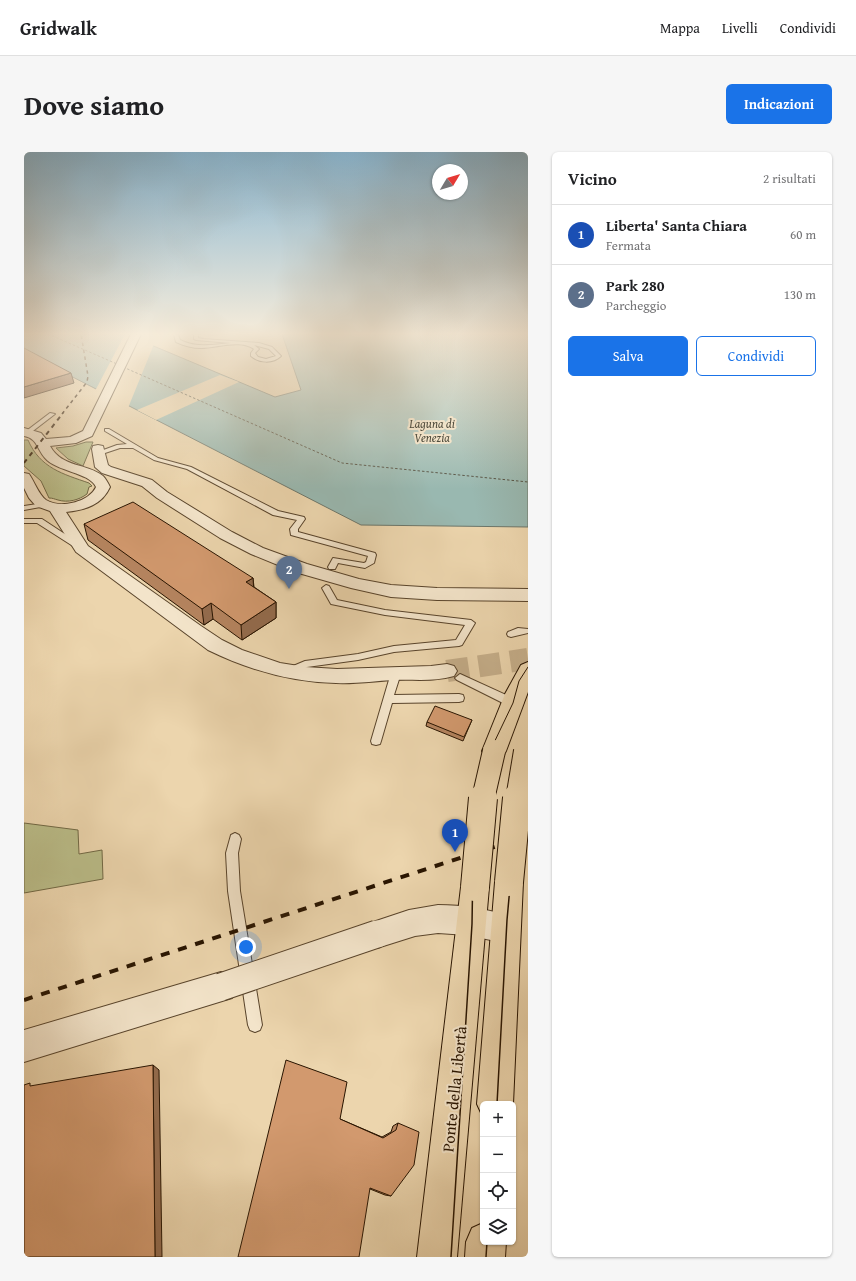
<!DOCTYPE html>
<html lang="it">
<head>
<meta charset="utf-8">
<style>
  :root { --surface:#fff; --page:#f6f6f6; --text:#202124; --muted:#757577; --line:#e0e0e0; --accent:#1a73e8 }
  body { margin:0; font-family:"Gentium Book Plus",serif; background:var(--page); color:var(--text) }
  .controls { position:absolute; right:12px; bottom:12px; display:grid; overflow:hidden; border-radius:6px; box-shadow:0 1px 3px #0004 }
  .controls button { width:36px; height:36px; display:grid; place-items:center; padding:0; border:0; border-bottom:1px solid var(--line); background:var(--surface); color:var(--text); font:20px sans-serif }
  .compass { position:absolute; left:408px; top:12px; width:36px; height:36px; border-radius:50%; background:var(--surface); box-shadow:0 1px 3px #0004; rotate:52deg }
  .you { position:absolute; left:222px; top:795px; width:14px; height:14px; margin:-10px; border:3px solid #fff; border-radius:50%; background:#1a73e8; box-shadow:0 0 0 6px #1a73e833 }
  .badge { display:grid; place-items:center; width:26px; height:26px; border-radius:50%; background:var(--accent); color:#fff; font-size:13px; font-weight:700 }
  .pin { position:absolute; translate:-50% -33px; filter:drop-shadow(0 1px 2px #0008) }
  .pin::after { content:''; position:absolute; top:21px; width:14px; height:12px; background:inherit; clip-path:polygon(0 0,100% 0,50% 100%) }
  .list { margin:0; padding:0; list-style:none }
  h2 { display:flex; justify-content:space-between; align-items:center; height:52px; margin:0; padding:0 16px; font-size:17px }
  h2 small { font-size:13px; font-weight:400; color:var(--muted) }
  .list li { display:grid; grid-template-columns:26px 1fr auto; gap:12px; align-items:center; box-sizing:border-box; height:60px; padding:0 16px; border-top:1px solid var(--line) }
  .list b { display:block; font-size:15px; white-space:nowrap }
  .list p { margin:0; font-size:13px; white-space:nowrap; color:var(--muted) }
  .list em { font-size:13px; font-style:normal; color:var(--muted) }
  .actions { display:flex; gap:8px; padding:12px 16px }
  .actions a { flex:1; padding:9px 0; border:1px solid var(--accent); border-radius:6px; text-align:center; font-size:14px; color:var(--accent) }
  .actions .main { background:var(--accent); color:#fff }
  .icon { flex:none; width:22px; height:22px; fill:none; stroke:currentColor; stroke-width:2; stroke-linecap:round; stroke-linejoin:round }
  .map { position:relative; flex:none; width:504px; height:1105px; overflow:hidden; border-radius:6px }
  header { display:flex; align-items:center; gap:24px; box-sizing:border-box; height:56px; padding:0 20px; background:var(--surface); border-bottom:1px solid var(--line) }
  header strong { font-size:19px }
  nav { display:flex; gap:22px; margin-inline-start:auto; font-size:14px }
  .intro { display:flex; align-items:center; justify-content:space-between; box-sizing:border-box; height:96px; padding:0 24px }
  h1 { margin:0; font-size:28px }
  .button { padding:10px 18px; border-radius:6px; background:var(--accent); color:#fff; font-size:14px; font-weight:700 }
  main { display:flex; gap:24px; padding:0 24px }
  aside { flex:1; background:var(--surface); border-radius:6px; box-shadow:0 1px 3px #0004 }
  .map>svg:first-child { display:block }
  .green { fill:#babc88; stroke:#716844 }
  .water { fill:#99b8b0; stroke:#6c766a }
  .pier { fill:#ecd5ad }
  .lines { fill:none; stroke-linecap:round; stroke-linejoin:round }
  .ferry { stroke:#504d3e; stroke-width:1; stroke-dasharray:2.5 2; stroke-linecap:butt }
  .minor-tunnel { stroke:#c5ae8a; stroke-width:22; stroke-dasharray:22 10; stroke-linecap:butt }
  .service-casing { stroke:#59442b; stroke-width:2 }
  .minor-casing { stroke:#59442b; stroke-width:2 }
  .primary-casing { stroke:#281400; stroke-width:2 }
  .service { fill:#f3e4ca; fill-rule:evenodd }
  .minor { fill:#f3e4ca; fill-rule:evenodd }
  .primary { fill:#ecd5ad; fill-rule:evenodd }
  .tram-far1 { stroke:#281400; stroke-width:1 }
  .tram { stroke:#281400; stroke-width:1.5 }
  .rail-far2 { stroke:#281400; stroke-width:1.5; stroke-dasharray:3.5 3.5; stroke-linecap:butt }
  .rail-far1 { stroke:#281400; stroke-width:2; stroke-dasharray:4.5 4.5; stroke-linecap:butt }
  .rail { stroke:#281400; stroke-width:4; stroke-dasharray:9 9; stroke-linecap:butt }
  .minor-bridge-casing { stroke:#59442b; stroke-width:29; stroke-linecap:butt }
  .primary-bridge-far1-casing { stroke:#281400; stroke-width:24; stroke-linecap:butt }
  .primary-bridge-casing { stroke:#281400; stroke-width:30; stroke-linecap:butt }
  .minor-bridge { stroke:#f3e4ca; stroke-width:27 }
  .primary-bridge-far1 { stroke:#ecd5ad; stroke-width:22 }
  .primary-bridge { stroke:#ecd5ad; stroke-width:28 }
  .wall { fill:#b5845f; stroke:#281400 }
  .shaded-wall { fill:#936b4d; stroke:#281400 }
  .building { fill:#d2996e; stroke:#281400 }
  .labels { text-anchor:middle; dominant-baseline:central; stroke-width:4; stroke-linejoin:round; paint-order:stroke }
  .far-water-label { font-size:12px; font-style:italic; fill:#504d3e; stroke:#f3e4ca }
  .near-street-label { font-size:16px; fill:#281400; stroke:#f3e4ca }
</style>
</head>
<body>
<header>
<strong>Gridwalk</strong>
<nav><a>Mappa</a><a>Livelli</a><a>Condividi</a></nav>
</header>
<div class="intro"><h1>Dove siamo</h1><a class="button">Indicazioni</a></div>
<main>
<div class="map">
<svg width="504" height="1105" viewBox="0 0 504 1105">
  <rect width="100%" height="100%" fill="#ecd5ad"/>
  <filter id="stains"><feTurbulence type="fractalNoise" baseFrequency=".005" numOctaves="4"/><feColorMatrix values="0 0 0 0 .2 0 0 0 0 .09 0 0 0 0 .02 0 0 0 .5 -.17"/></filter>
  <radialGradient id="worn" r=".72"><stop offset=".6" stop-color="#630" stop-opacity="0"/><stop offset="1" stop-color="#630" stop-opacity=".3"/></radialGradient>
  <g class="green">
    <path d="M0,288H4C16,316 39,322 65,331L68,334L65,335L63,342C55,348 44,351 34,348C30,347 29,346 25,346L17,329L0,314Z"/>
    <path d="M62,290H69L59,314L44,307L32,296L49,294Z"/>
    <path d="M0,671L54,678L55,702L78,698L79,727L0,741Z"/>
  </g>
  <path class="water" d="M0,182H101L251,245L277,238L258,182H504V375L337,373L0,200Z"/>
  <g class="pier">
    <path d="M101,182H106L130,192L104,256L71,239Z"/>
    <path d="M196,223L215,230L132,268L113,258Z"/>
  </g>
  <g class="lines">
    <g class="ferry">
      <path d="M24,182L93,212"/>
      <path d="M99,215L318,311L504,330"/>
    </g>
    <path class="minor-tunnel" d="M423,519L504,507"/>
    <defs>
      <g id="service">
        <path d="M150,182H154L156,188C172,196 189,193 207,191L172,188L170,187V182H174V186L179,187L235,191L248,195L257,204C249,212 235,211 227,204V201L230,197C216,187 193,196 177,196C168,196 161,194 152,190ZM230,193L245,197L252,204L242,207L234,205L231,201L235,197Z"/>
        <path d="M26,261L31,262L5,282H1V280Z"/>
        <path d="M81,277H85L134,306L167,315L254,359L280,365L281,367L274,377V380L351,401L352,403L350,411L341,416L314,411L311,417H305L304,415L309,406L340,411L342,410L344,404L267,383L266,377L273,368L249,363L163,317L130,308L109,296H96L78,302H74V300L93,293L103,292L81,279Z"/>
        <path d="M20,351L22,352V354L0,358V354Z"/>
        <path d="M0,367H18L59,394L58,396H52L13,371H0Z"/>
        <path d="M302,433L305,434L313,448L361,458L447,468L451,471L438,493L435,494L370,500L334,508L283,515L265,522L262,521L260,519L262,517L281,509L334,502L370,494L432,488L441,473L361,463L307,452L298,436Z"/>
        <path d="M494,476L504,477V481L487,485L484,484L483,482L484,480Z"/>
        <path d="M372,518L377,521L370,543L435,542L439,543L440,546L439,549L435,550L368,551L357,589L356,592L352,593L348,592L347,589L367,521Z"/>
        <path d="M436,522L493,548L494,551L493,554H485L433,528L431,526Z"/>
        <path d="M211,681L215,683L217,687L214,701L216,739L238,873L236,878L231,880L226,878L224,873L204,739L202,701L207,683Z"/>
      </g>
      <g id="minor">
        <path d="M107,182H117L68,284L52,291L26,294C38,316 63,311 79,324C82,327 84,331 86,335C78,353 61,358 42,360L64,394L177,474L198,488L218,498L256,511L281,515L313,517L407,514L423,512L430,514L433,519L430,524C410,530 390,527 370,528C351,529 331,532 312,531C267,530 225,518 184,498L52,400L26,359L12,354L5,346L0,336V321L5,322C10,329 15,343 22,348C37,357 65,350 72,335C65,320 33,320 21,306C13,297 13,286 0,284V276L17,281L22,287L46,285L59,279Z"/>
        <path d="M74,293L79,294L84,313L87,315L128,328L143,340L208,380L239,396L283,412L335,427L367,433L413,436L504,437V449L413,448L367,445L327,436L271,420L227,402L196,386L133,346L118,334L78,321L71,315L68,297L69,294Z"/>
        <path d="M414,753C440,753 467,757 491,767L495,777L491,787L481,791L443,783L414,781L391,784L353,796L343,792L339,782L343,772L385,758Z"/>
        <path d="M197,820L208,824L212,835L208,846L0,910V878Z"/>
      </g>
      <g id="primary">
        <path d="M504,510V540L482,599L478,606L470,609L462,606L458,599L481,542L497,513Z"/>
        <path d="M485,716L495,720L499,730L489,952H459V965L453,952L471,730L475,720Z"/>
        <path d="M451,721L461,725L465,735L433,1105H393L437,735L441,725Z"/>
        <path d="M459,1071V1090H482L481,1105H441L442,1090L448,1076Z"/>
      </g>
    </defs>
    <use href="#service" class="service-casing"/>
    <use href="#minor" class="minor-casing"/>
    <use href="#primary" class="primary-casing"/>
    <use href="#service" class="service"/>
    <use href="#minor" class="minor"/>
    <use href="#primary" class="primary"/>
    <g class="tram-far1">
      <path d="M455,647L467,597L489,551L495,529L504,515"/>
      <path d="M494,647L504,596"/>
    </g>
    <g class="tram">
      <path d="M473,952L483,768L494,646"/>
      <path d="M427,1105L448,772L449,711L456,646"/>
      <path d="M462,1105L463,1090"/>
    </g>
    <path class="rail-far2" d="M38,262L63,230L64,224L57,182"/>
    <path class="rail-far1" d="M0,311L39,261"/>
    <path class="rail" d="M0,848L476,693L504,686"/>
    <defs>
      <path id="minor-bridge" d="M197,835L353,782"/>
      <g id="primary-bridge-far1">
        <path d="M459,647L470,599"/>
        <path d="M493,647L501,599"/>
      </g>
      <g id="primary-bridge">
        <path d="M485,730L493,646"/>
        <path d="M451,735L459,646"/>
      </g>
    </defs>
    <use href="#minor-bridge" class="minor-bridge-casing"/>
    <use href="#primary-bridge-far1" class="primary-bridge-far1-casing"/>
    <use href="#primary-bridge" class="primary-bridge-casing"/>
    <use href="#minor-bridge" class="minor-bridge"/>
    <use href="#primary-bridge-far1" class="primary-bridge-far1"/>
    <use href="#primary-bridge" class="primary-bridge"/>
  </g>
  <g class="wall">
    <path d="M184,182H209L184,183Z"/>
    <path d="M60,372L229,426L230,435L252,450V466L218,488L189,467L180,473L64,388Z"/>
    <path d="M448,568L439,589L402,574L403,570Z"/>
    <path d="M316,967L358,985L367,980L369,974L374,971L367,1044L361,1043L346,1037Z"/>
  </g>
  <g class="shaded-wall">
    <path d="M47,221L50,231L0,246V235Z"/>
    <path d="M229,426L230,441L222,430Z"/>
    <path d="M252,450V466L218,488L217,473Z"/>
    <path d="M187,451L189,467L180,473L178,457Z"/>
    <path d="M129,913L135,918L138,1105H131Z"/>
  </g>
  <g class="building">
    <path d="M0,196L47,221L0,235Z"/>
    <path d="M109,350L229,426L222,430L252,450L217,473L187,451L178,457L60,372Z"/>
    <path d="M411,554L448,568L440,585L403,570Z"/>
    <path d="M262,908L323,930L316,967L359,986L372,978L374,971L395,980L390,1013L367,1044L346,1036L335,1105H214Z"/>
    <path d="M129,913L131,1105H0V933L6,931V934Z"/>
  </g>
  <linearGradient id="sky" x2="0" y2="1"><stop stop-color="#88b6d2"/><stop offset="0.54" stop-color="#f6ecda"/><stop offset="1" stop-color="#f6ecda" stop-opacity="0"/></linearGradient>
  <rect width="504" height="337" fill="url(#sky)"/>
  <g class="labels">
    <g class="far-water-label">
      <text x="408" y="271">Laguna di<tspan x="408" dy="14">Venezia</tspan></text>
    </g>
    <g class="near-street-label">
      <text transform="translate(430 937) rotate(-84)">Ponte della Libertà</text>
    </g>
  </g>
  <rect width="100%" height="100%" filter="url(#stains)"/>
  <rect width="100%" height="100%" fill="url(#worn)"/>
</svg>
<div class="controls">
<button>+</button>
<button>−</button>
<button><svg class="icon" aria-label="locate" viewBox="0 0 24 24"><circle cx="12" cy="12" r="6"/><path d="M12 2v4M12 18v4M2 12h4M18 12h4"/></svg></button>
<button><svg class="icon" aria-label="layers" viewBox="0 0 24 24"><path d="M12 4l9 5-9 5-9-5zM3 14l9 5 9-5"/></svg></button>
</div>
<svg class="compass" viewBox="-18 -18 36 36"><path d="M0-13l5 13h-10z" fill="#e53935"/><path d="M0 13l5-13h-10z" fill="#757577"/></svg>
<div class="you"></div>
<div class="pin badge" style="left:431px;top:700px;background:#1a4fb4">1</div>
<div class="pin badge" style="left:265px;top:437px;background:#5c6f8a">2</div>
</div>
<aside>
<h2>Vicino<small>2 risultati</small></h2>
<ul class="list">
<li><span class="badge" style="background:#1a4fb4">1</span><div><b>Liberta' Santa Chiara</b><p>Fermata</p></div><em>60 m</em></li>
<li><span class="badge" style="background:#5c6f8a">2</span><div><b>Park 280</b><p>Parcheggio</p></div><em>130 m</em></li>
</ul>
<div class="actions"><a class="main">Salva</a><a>Condividi</a></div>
</aside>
</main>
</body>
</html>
